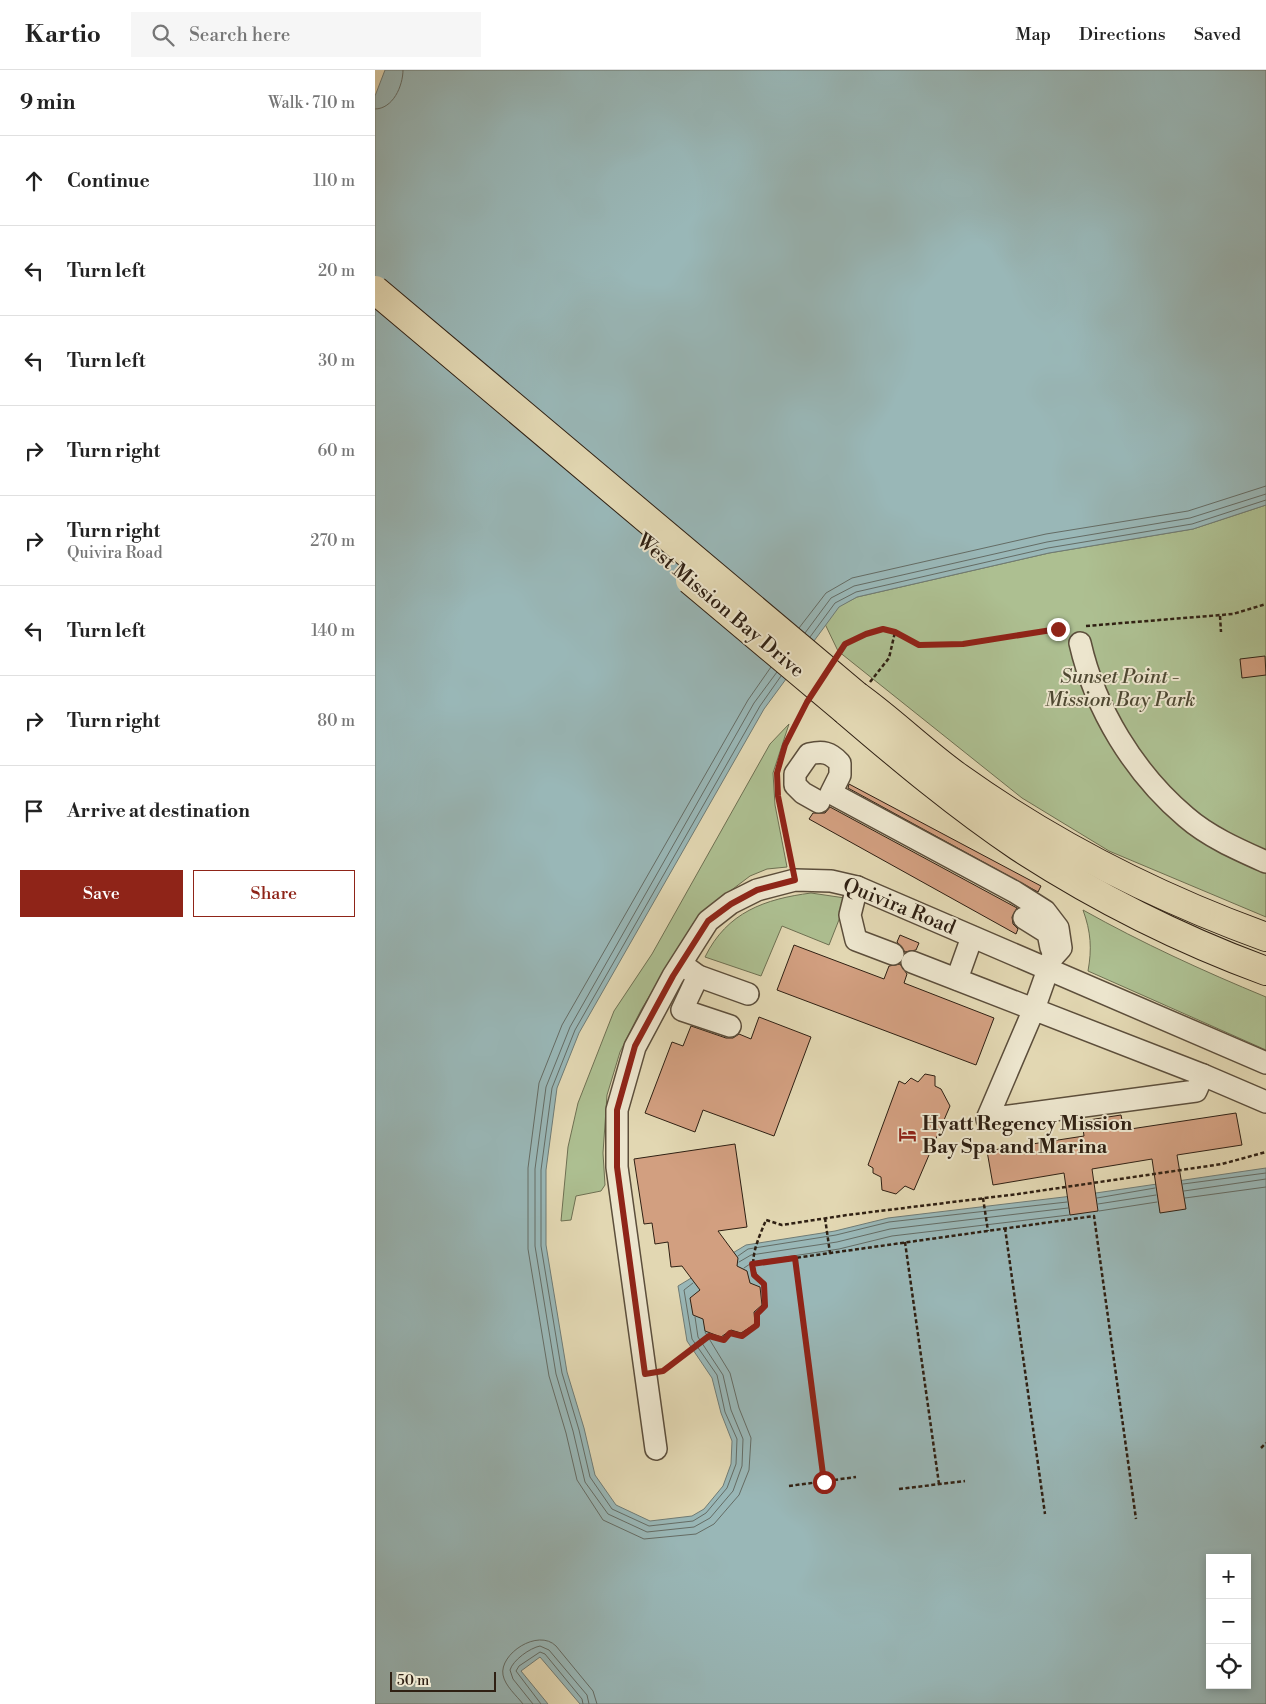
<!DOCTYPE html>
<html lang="en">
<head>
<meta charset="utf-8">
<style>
  :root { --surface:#fff; --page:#f6f6f6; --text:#222; --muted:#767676; --line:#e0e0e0; --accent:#8f2418 }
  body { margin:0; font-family:"Libre Bodoni",serif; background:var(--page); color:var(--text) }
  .controls { position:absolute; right:15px; bottom:15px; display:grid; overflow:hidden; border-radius:0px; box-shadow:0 2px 8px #0003 }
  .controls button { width:45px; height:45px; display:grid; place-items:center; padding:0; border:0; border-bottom:1px solid var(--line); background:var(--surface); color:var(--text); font:25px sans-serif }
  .scale { position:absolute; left:15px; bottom:12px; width:106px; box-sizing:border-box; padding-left:5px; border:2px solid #2f2013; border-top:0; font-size:14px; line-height:18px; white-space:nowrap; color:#2f2013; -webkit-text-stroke:4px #ece5cd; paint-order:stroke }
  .stop { position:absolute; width:15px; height:15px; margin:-11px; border:4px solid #8f2418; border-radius:50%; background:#fff }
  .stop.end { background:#8f2418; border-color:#fff; box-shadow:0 1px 5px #0008 }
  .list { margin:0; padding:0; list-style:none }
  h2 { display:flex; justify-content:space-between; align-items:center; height:65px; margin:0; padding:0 20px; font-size:21px }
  h2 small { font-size:16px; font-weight:400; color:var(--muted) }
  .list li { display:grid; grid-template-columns:32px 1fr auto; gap:15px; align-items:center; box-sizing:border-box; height:90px; padding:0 20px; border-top:1px solid var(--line) }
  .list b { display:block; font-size:19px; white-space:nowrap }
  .list p { margin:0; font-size:16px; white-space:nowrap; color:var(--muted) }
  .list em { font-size:16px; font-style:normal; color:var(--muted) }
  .actions { display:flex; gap:10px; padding:15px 20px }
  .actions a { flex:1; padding:11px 0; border:1px solid var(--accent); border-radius:0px; text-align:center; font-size:18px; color:var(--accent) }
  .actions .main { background:var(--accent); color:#fff }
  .icon { flex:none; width:28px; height:28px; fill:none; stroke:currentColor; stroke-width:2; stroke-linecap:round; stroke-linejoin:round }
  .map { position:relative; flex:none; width:891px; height:1634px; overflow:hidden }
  header { display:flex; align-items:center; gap:30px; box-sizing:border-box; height:70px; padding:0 25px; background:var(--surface); border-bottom:1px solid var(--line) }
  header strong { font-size:24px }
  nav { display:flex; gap:28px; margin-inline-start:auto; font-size:18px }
  .search { width:350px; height:45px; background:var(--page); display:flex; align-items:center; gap:12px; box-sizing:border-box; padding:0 18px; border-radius:0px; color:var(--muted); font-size:19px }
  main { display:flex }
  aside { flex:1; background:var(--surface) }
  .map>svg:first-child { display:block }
  .green { fill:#adbf91; stroke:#6e7052 }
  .water { fill:#99b7b7; stroke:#6f7b75; fill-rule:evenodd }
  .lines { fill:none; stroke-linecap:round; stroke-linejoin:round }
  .shore { stroke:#646c65; stroke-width:1 }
  .building { fill:#d29f80; stroke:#2f2013 }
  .minor-casing { stroke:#5c4e3b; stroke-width:24 }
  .major-casing { stroke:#2f2013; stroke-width:30 }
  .path { stroke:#2f2013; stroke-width:2.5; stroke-dasharray:4 2.5; stroke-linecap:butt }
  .minor { stroke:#ece5cd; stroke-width:21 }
  .major { stroke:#e2d7b2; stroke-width:28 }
  .major-bridge-casing { stroke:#2f2013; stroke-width:30; stroke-linecap:butt }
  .major-bridge { stroke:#e2d7b2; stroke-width:28 }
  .route { stroke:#8f2418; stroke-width:6 }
  .labels { text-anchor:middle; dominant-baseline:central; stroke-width:4; stroke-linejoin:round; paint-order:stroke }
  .street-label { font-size:20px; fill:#2f2013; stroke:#ece5cd }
  .park-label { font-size:20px; font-style:italic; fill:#4e4832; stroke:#ece5cd }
  .poi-label { font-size:20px; font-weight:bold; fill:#2f2013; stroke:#ece5cd; text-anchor:start }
</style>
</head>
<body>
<header>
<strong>Kartio</strong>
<div class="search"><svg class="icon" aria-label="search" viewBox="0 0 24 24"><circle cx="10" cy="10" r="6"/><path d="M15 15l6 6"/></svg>Search here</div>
<nav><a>Map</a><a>Directions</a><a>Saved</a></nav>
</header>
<main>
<aside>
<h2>9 min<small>Walk · 710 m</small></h2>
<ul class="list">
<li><svg class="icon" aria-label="ahead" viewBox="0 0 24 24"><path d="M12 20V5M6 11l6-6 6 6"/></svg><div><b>Continue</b></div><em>110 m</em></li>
<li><svg class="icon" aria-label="left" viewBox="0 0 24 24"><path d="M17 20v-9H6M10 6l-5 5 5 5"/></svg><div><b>Turn left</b></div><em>20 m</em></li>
<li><svg class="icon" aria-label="left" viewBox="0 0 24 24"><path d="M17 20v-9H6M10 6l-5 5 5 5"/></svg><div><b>Turn left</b></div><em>30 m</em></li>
<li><svg class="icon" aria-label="right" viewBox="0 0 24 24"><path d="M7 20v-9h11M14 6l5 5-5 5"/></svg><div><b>Turn right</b></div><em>60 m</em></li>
<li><svg class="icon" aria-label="right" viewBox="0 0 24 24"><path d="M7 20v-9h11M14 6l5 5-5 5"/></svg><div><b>Turn right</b><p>Quivira Road</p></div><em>270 m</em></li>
<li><svg class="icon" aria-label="left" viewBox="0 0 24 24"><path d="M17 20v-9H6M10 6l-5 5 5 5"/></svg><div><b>Turn left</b></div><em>140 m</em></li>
<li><svg class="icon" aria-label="right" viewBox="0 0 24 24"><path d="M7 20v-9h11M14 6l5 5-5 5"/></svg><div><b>Turn right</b></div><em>80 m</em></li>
<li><svg class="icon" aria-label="arrive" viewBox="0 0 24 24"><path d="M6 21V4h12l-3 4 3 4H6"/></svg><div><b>Arrive at destination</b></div></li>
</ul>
<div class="actions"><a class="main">Save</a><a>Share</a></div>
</aside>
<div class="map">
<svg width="891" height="1634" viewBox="0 0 891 1634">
  <rect width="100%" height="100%" fill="#e2d7b2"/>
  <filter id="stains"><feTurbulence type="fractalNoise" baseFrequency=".004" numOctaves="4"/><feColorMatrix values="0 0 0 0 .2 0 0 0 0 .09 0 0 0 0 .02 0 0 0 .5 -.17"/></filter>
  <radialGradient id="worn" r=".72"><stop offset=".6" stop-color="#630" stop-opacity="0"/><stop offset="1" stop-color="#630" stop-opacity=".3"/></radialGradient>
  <g class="green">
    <path d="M891,435V847L734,781L647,728L463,581L450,554L464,536L482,527L674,483L818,459Z"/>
    <path d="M414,654L398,703L400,735L412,797L392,799L375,806L346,828L319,852L266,940L245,982L232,1025L228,1083L230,1115L226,1121L201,1126L196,1150L186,1151L193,1077L203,1033L239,941L277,884L395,674Z"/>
    <path d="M436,823L470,828L471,832L454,875L407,856L386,906L330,887C352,842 390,829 436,823Z"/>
    <path d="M708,840C767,873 828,901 891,927V980L713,901C717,879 716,862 708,840Z"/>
  </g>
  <path class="water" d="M10,0H891V435L818,459L674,483L482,527L464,537L389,639L204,963L182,1018L171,1100V1175L192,1302L209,1358L220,1405L241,1435L275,1451L317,1446L329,1439L348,1416L356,1394L357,1371L346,1343L337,1308L312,1271L303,1216L371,1175L460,1161L513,1148L714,1124L891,1098V1634H205L165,1587L146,1601L173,1634H0V26ZM835,1488H872V1615H835Z"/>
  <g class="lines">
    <g class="shore">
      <path d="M0,39C18,39 28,16 28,0"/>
      <path d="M424,558L451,523L477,508L671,464L813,441L891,416"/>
      <path d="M430,563L456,528L479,516L672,472L815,448L891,424"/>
      <path d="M435,567L460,533L481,522L673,478L817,454L891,430"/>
      <path d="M808,1114L891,1103"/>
      <path d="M809,1121L891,1109"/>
      <path d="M722,1128L780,1118"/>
      <path d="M810,1128L891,1117"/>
      <path d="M723,1134L781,1125"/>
      <path d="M724,1141L782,1132"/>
      <path d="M363,1186L373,1179L461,1165L514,1152L692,1132"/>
      <path d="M364,1192L376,1185L462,1172L515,1159L693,1138"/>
      <path d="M369,1198L378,1192L464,1179L517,1166L694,1145"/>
      <path d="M318,1213L309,1220L317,1269L342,1305L350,1342L362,1369L361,1394L352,1418L331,1443L318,1451L274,1456L237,1439L215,1407L204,1360L187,1303L166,1176V1100L177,1018L200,960L385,636L406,606"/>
      <path d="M320,1247L323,1267L348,1305L356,1340L368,1369L367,1396L358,1421L335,1448L319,1457L272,1462L233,1444L210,1412L198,1361L181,1304L160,1176V1099L171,1017L195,957L379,633L402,602"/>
      <path d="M330,1262L355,1303L364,1338L376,1368L374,1400L364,1425L339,1454L321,1464L269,1469L228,1450L202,1410L191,1363L174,1306L153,1179V1098L164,1013L187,955L373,630L396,597"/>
      <path d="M148,1634C142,1626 130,1616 128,1605C124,1584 163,1558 181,1576L218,1621L222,1634"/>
      <path d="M158,1634L138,1609L135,1600C138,1590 155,1578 165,1576L174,1580L212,1625L214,1634"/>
      <path d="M166,1634L141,1601L144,1596L165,1582L170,1584L207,1629L208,1634"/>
    </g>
  </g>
  <g class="building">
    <path d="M890,586L891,605L867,608L865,589Z"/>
    <path d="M474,714L666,816L663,822L473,718Z"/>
    <path d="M455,737L642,838L637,847L638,854L643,859L641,864L434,749L438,743H450Z"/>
    <path d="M525,865L544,873L541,880L530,882L522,872Z"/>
    <path d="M419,875L509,909L514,896L525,894L532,904L529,913L619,948L601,995L402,920Z"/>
    <path d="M384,947L436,967L399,1066L328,1040L320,1062L270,1043L297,972L308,976L316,956L351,968H358L364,964L376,969Z"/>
    <path d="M550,1004L560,1006V1016L566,1019L575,1036L539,1120L530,1116L521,1124L507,1120L506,1107L498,1103V1098L493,1095L524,1011L530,1014L536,1008L543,1012Z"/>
    <path d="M861,1043L867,1075L802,1085L811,1139L785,1143L777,1089L717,1099L723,1141L695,1145L689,1103L618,1115L612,1081L709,1066L707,1051L746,1045L749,1060Z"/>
    <path d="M360,1074L372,1157L343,1161L363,1188L362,1196L372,1201L375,1213L385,1217L387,1235L379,1242L380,1254L366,1263L356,1260L346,1267L330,1261L328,1249L318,1245L315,1228L325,1220L307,1196L296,1197L293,1172L280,1174L277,1153L269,1154L259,1089Z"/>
  </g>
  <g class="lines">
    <defs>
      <g id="minor">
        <path d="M705,573C720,639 759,703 811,747C834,767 864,780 891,792"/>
        <path d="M444,732L428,723L420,715V704L434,684C448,681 455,682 465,693V705L456,723L640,822L670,841L683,858L686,878L677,888L659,939L612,1049L821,1021L828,1005L537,892"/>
        <path d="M482,817L475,845L481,870L518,884"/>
        <path d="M649,848L673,863L676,878"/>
        <path d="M312,898L323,906L373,924"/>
        <path d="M323,906L307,940L355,956"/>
        <path d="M582,909L597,867"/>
        <path d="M828,1005L891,1032"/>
        <path d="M281,1379L242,1097V1040L260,977L298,906L333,851L356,833L382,820L420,810L456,811L482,817L891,993"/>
      </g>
      <g id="major">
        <path d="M482,626C517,651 548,682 583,707C678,775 781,827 891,867"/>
        <path d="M471,641C527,689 583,736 644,777C721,827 804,869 891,901"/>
      </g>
    </defs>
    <use href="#minor" class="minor-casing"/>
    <use href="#major" class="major-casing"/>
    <g class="path">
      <path d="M845,546L846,562"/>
      <path d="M711,556L858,544L891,534"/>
      <path d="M464,583C473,570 490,563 506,560C522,557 533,575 548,575C598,576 646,563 695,558"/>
      <path d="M495,612L514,588L520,562"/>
      <path d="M405,693L410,675L431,634"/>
      <path d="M403,721L417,794"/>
      <path d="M608,1128L613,1161"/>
      <path d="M450,1148L455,1183"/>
      <path d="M630,1158L670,1444"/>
      <path d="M530,1172L564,1414"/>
      <path d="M420,1188L449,1412"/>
      <path d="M377,1194L719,1146L761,1449"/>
      <path d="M287,1301L334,1266L349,1269L355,1263L367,1266L382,1255V1244L390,1236L389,1214C368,1199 383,1170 391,1150L407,1155L472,1145L643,1124L847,1094L891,1082"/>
      <path d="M886,1378L891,1373"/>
      <path d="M414,1416L481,1407"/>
      <path d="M524,1419L590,1411"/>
    </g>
    <use href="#minor" class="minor"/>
    <use href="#major" class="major"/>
    <defs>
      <g id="major-bridge">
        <path d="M0,220L482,626"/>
        <path d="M315,510L471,641"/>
      </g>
    </defs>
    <use href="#major-bridge" class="major-bridge-casing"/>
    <use href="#major-bridge" class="major-bridge"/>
  </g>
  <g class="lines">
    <path class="route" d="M449,1412L420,1188L377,1194L379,1205L389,1214L390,1236L382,1244V1255L367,1266L355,1263L349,1270L334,1266L288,1301L270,1304L242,1097V1040L260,976L298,906L333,851L356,834L382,820L420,810L403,726L402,703L410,675L432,632L470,574L491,564L508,559L520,562L544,575L588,574L683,559"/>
  </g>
  <defs>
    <symbol id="hotel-bare" viewBox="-9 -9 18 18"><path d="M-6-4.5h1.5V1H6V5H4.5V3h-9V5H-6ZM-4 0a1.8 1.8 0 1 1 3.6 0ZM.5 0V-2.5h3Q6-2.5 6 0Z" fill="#8f2418" stroke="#ece5cd" stroke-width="2.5" paint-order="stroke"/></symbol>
  </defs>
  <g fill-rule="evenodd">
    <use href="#hotel-bare" x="520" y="1052" width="25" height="25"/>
  </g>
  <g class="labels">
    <g class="street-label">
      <text transform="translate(345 536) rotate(40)">West Mission Bay Drive</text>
      <text transform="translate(524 837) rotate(22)">Quivira Road</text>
    </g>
    <g class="park-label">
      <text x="745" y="607">Sunset Point -<tspan x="745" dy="23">Mission Bay Park</tspan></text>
    </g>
    <g class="poi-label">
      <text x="547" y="1054">Hyatt Regency Mission<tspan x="547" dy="23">Bay Spa and Marina</tspan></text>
    </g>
  </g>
  <rect width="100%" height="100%" filter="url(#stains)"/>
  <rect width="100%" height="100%" fill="url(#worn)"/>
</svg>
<div class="controls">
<button>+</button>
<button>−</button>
<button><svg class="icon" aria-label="locate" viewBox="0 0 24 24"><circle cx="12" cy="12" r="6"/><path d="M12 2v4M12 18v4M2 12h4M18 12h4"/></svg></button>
</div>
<div class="scale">50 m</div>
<div class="stop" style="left:449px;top:1412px"></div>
<div class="stop end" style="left:683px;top:559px"></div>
</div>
</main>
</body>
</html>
